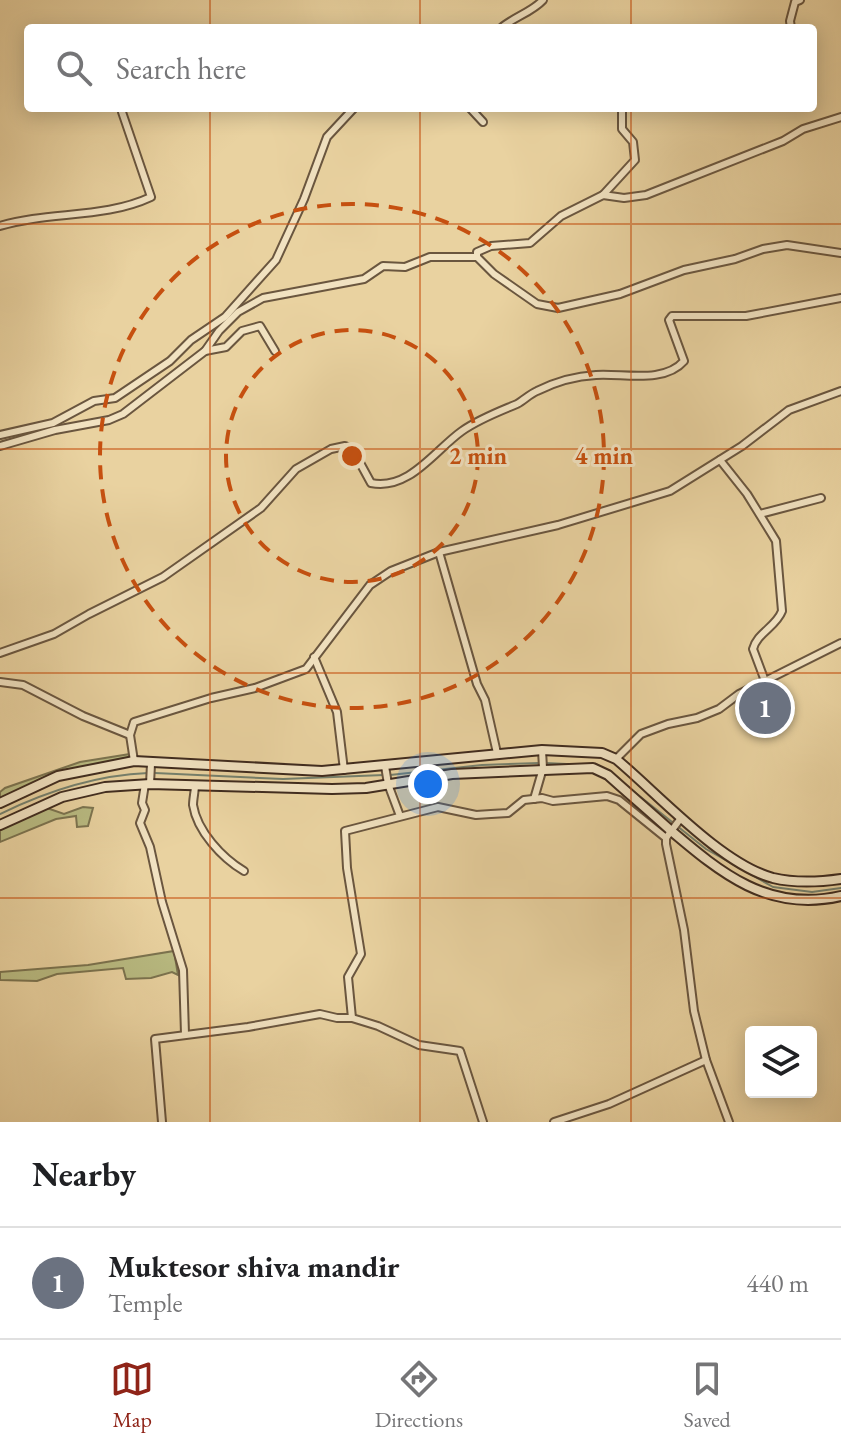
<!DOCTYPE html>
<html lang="en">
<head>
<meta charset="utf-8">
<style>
  :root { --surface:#fff; --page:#f6f6f6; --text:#202124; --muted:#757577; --line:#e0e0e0; --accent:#8f2418 }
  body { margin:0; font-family:"EB Garamond",serif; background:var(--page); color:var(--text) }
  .controls { position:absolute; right:24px; bottom:24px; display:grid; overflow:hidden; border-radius:8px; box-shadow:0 4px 20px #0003 }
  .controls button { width:72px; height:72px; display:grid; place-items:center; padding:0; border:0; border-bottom:2px solid var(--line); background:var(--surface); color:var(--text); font:40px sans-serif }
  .you { position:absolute; left:428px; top:784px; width:28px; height:28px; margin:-20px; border:6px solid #fff; border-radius:50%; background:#1a73e8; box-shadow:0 0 0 12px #1a73e833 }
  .badge { display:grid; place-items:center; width:52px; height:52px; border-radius:50%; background:var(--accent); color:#fff; font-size:26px; font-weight:700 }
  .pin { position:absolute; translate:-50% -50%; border:4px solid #fff; box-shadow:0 2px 8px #0006 }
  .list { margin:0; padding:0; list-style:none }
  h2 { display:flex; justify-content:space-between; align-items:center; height:104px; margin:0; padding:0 32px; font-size:34px }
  h2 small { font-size:26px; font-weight:400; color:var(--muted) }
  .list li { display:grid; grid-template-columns:52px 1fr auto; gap:24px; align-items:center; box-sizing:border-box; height:112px; padding:0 32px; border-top:2px solid var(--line) }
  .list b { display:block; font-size:30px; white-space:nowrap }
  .list p { margin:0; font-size:26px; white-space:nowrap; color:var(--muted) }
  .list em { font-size:26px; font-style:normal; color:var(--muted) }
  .icon { flex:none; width:44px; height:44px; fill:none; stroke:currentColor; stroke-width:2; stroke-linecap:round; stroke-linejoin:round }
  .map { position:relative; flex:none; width:841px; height:1122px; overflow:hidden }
  .search { position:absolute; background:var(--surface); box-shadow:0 4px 20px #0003; left:24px; right:24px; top:24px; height:88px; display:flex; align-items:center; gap:20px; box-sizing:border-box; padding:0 28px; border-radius:8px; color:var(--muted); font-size:30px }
  .sheet { height:216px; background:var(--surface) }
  nav { display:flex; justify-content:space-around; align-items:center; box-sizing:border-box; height:112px; border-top:2px solid var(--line); background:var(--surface); font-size:22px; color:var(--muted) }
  nav a { display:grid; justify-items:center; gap:4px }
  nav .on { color:var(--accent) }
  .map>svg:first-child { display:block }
  .green { fill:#b9bb82; stroke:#7c7450; stroke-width:2 }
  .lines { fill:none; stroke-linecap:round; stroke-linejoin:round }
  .stream { stroke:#75806d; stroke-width:2 }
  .minor-casing { stroke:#6a563f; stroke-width:10 }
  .secondary-casing { stroke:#402c1f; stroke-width:12 }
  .minor { stroke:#f1e2c1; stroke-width:6 }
  .secondary { stroke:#f1e2c1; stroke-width:8 }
  .grid { fill:none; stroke:#c65010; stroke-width:2; stroke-opacity:0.55 }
  .ring { fill:none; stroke:#c65010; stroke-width:4; stroke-dasharray:14 10 }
  .centre { fill:#c65010; stroke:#f1e2c1; stroke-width:4 }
  .ring-label { font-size:24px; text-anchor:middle; font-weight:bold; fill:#c65010; stroke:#f1e2c1; stroke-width:6; stroke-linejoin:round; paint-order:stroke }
</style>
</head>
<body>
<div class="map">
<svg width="841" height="1122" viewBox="0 0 841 1122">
  <rect width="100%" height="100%" fill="#e9d2a0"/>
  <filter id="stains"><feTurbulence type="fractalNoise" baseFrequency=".0025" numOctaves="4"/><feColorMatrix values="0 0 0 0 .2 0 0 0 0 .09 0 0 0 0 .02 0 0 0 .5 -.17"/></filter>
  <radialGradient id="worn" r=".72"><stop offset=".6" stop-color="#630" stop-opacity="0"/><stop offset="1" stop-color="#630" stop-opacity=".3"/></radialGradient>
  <g class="green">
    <path d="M130,754L129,761L63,771L0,800V792L5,788L80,762Z"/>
    <path d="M44,807L64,814L83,807L93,808L88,826L77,827L76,816L56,819L0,842V827Z"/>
    <path d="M174,951L178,975L172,972L151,978L126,979L123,968L57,974L37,981L0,980V972L88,965Z"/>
  </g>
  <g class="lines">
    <g class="stream">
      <path d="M546,763L587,765"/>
      <path d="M155,773L283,779L384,775"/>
      <path d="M390,775L482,765L539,763"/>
      <path d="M618,779L706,849L773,887L812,892L841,888"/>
      <path d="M0,814C45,792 98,775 148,773"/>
    </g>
    <defs>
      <g id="minor">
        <path d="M501,28C514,17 532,12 543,0"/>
        <path d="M791,28L790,21L795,2L800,0"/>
        <path d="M470,108L483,122"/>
        <path d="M603,195L635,160L633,142L622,129V108"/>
        <path d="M0,226C49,211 104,219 151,197L122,112"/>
        <path d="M477,257L494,274L537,304L558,308L620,294L684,270L735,259L763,249L787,245L841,253"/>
        <path d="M205,351L226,347L242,331L260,326L275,351"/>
        <path d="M0,435L53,423L94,401L115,398L170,361L191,340L225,317L276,260L304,199L327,137L354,108"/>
        <path d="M0,446L55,430L109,420L123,414L205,351L219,331L238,312L263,298L364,279L383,266L405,267L430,257H477V252L491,246L530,243L561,216L603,195L624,198L646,195L783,141L803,129L841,117"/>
        <path d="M720,460L747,494L776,541L782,611C776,627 757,633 753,649L765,681"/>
        <path d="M760,514L821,498"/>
        <path d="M439,552L477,684L485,700L497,753"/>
        <path d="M0,653L54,634L89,614L163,577L261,508L296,469L331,449L345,446L353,450L371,483C409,491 435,450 462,431C479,419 498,412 517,404C524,400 530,394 537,391C555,382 577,376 596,375C623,373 664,384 684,361L669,320L672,316H746L841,298"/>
        <path d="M314,657L337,712L344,770"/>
        <path d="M0,682L23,685L83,716L130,735"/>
        <path d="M616,759L641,734L668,724L697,718L719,709L739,694L841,643"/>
        <path d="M134,761L130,735L134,722L211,698L255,688L306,669L370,585L391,571L439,552L558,525L670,491L742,446L789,410L841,391"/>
        <path d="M385,766L388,784L400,816"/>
        <path d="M145,784L142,803L145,810L140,823L150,847L162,902L183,970L185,1034"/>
        <path d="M150,784L151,764"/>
        <path d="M195,785C195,791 193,799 193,805C197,831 222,858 244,871"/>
        <path d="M534,799L543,768L542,750"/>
        <path d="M681,818L666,838V844L684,930L694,1011L706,1060L729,1122"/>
        <path d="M352,1018L348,977L361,954L347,868L345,831L438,807L476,815L491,814L508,813L524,800L542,798L553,801L607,796L619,800L666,838"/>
        <path d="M162,1122L155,1039L248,1027L320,1014L337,1018H352L378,1026L419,1045L460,1051L483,1122"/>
        <path d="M554,1122L609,1104L706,1060"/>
      </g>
      <g id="secondary">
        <path d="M0,803L58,776L134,761L322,771L542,750L602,753L616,759C658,794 721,864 773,878C794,883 820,882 841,879"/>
        <path d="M0,825L62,797L105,787L150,784L332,789L366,788L452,774L593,768L608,775C628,793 649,811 669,829C721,873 768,913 841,896"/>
      </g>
    </defs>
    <use href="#minor" class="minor-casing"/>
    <use href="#secondary" class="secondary-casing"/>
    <use href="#minor" class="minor"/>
    <use href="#secondary" class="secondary"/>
  </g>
  <path class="grid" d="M210,0V28M420,0V28M631,0V28M210,108V1122M420,108V1122M631,108V1122M0,224H841M0,449H841M0,673H841M0,898H841"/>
  <g class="ring">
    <circle cx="352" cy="456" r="126"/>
    <circle cx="352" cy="456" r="252"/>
  </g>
  <circle cx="352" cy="456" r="12" class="centre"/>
  <g class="ring-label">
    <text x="478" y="464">2 min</text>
    <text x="604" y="464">4 min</text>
  </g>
  <rect width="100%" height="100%" filter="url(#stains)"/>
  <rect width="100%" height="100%" fill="url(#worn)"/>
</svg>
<div class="controls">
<button><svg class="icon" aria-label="layers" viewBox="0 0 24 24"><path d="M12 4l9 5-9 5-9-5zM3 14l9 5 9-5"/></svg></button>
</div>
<div class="you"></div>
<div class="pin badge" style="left:765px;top:708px;background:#6b7280">1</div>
<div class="search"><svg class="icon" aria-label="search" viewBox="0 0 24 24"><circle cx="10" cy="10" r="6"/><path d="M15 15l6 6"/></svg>Search here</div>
</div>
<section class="sheet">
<h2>Nearby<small></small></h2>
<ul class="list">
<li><span class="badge" style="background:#6b7280">1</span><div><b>Muktesor shiva mandir</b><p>Temple</p></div><em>440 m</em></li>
</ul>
</section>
<nav>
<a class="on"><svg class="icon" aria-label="map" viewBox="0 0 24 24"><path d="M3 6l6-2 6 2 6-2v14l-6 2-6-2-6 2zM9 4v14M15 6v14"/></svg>Map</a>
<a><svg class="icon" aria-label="directions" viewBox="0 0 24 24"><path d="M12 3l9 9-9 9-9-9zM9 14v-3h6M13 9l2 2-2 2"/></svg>Directions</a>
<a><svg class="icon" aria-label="saved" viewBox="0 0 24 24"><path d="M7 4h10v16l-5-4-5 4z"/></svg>Saved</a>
</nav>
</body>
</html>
